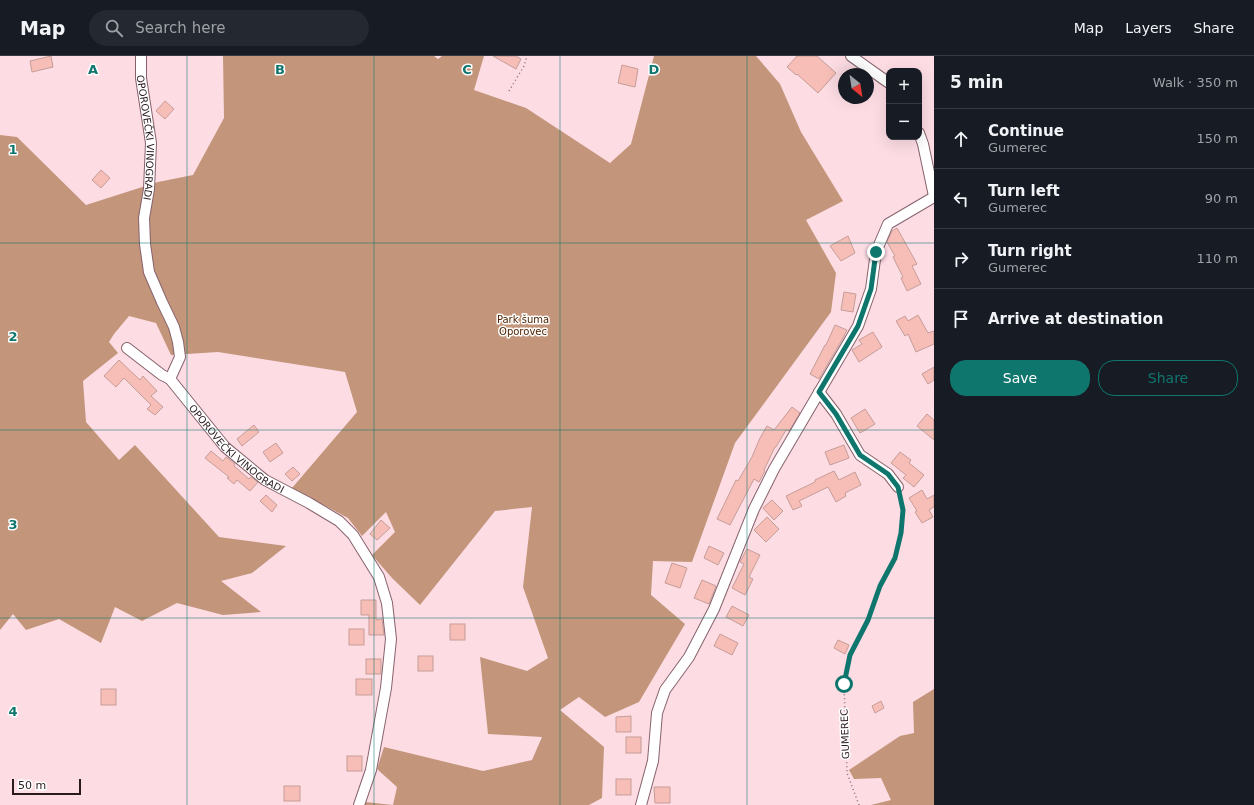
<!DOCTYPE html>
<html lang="en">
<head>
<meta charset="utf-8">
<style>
  :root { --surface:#171b24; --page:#242831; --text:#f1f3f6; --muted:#9ea1a6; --line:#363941; --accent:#0f766e }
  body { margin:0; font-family:"DejaVu Sans",sans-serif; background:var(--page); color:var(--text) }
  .controls { position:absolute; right:12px; top:12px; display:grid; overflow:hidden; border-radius:8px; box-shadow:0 4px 16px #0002 }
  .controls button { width:36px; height:36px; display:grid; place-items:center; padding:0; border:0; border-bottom:1px solid var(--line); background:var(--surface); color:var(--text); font:20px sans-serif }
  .compass { position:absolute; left:838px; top:12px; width:36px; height:36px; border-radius:50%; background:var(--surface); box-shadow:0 4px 16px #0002; rotate:150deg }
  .scale { position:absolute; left:12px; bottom:10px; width:69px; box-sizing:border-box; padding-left:4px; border:2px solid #291a1e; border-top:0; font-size:11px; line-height:14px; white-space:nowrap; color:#291a1e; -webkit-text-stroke:3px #fff; paint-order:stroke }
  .stop { position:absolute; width:12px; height:12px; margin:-9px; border:3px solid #0f766e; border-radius:50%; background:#fff }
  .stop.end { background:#0f766e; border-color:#fff; box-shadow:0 1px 4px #0008 }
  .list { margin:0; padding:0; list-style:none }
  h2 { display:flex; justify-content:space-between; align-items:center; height:52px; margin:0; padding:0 16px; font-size:17px }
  h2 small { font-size:13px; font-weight:400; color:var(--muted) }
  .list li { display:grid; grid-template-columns:26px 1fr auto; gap:12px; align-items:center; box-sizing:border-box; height:60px; padding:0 16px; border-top:1px solid var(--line) }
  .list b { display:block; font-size:15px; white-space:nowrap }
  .list p { margin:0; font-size:13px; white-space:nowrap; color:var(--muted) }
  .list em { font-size:13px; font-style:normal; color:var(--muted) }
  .actions { display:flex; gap:8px; padding:12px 16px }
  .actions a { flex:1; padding:9px 0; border:1px solid var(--accent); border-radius:16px; text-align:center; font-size:14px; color:var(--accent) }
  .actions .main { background:var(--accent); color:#fff }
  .icon { flex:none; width:22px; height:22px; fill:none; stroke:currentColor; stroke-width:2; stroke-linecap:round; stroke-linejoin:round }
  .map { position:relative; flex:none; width:934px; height:749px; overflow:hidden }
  header { display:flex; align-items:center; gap:24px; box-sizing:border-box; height:56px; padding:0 20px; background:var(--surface); border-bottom:1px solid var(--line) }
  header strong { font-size:19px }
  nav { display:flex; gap:22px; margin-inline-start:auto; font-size:14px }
  .search { width:280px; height:36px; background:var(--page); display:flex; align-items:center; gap:10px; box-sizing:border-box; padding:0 14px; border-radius:22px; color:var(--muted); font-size:15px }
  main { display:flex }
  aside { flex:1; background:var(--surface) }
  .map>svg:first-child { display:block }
  .forest { fill:#c3957a }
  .building { fill:#f7beb7; stroke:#c59d98 }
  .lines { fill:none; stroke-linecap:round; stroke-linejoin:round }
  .minor-casing { stroke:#86626c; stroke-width:12 }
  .path { stroke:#8a7379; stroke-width:1.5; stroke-dasharray:1 3; stroke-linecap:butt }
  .minor { stroke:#fff; stroke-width:10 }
  .route { stroke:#0f766e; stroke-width:5 }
  .grid { fill:none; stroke:#0f766e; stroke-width:1; stroke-opacity:0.55 }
  .labels { text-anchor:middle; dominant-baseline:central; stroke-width:3; stroke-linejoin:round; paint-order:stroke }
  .street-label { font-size:10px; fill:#291a1e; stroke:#fff }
  .park-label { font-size:10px; fill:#4d2201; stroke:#fff }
  .grid-label { font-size:13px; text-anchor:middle; font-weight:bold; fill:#0f766e; stroke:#fff; stroke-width:3; stroke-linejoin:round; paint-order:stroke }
</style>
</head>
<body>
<header>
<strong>Map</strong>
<div class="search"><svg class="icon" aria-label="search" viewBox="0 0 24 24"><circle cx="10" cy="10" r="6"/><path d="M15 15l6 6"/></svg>Search here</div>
<nav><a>Map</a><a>Layers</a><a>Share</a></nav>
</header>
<main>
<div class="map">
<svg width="934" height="749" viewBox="0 0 934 749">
  <rect width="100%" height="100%" fill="#fddce4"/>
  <g class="forest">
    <path d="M223,0H434L438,3L442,0H484L474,34L526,52L610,107L631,88L654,0H756L780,28L801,76L843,145L806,164L836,217L831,256L735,387L692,506L653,505L651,539L685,568L639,646L605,661L579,641L560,654L604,691L602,742L589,749H365V746L393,749L397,731L377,713L384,691L483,715L532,704L542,681L488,678L480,601L527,615L548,602L523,531L532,451L495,455L420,549L392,522L372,499L395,476L386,456L362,480L348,462L292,432L357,356L345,316L218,296L171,299L156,267L129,260L114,278L109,286L118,297L83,325L86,366L119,404L135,389L219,481L286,490L252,517L221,525L261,556L223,559L177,547L142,565L115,551L101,587L59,563L26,574L13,558L0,574V79L17,81L86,149L158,126L193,119L224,62Z"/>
    <path d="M934,633V749H871L891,744L881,722L854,723L849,714L900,680L914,677L913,646Z"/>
  </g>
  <g class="building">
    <path d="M51,0L53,11L32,16L30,5Z"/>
    <path d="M493,0H516L521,3L516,13Z"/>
    <path d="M797,0H817L836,17L818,37L797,18L796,19L787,11Z"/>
    <path d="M622,9L638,13L635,31L618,27Z"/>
    <path d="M165,45L174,53L165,63L156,55Z"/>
    <path d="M101,114L110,122L101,132L92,124Z"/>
    <path d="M897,172L917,208L912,210L921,228L907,235L901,222L903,221L893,201L895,200L887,186L892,175Z"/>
    <path d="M848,180L855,197L841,205L830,190Z"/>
    <path d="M844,236L856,238L853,256L841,254Z"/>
    <path d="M918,259L928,277L934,275V288L916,296L908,278L905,280L896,265L905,260L908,265Z"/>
    <path d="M835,269L847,274L843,282L819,323L810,318L825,289H826Z"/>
    <path d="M873,276L882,291L859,306L852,294L862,288L859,284Z"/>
    <path d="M119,304L140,324L143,320L157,335L151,340L163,351L155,359L147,353L151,349L124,322L116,331L104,320Z"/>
    <path d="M934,311V324L928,328L922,318Z"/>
    <path d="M792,351L800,357L789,375L786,374L776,391H775L764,414L765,415L759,426L754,423L730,469L717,463L736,424L738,425L752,401L760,382L767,370L774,374Z"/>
    <path d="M865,353L875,368L860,377L851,362Z"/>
    <path d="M927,358L934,364V384L917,370Z"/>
    <path d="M254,369L259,376L242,390L237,383Z"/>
    <path d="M276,387L283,397L270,406L263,396Z"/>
    <path d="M844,389L849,402L830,409L825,396Z"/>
    <path d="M211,395L223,405L226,401L235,408L234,410L249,423L251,421L258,426L250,435L237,424L234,428L227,422L229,421L205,402Z"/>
    <path d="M900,396L911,404L909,407L924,419L914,431L903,422L906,419L891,407Z"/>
    <path d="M293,411L300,418L292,425L285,418Z"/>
    <path d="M834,415L839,424L855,416L861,429L845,437L846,440L836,446L828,431L799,445L802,450L793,454L786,440L815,426V424Z"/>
    <path d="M922,434L927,443L934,439V451L929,454L933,461L922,467L915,456L917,455L909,442Z"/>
    <path d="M266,439L277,449L272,456L260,445Z"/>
    <path d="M772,444L783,455L774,464L763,452Z"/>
    <path d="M767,461L779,473L766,486L754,474Z"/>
    <path d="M381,464L390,472L377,484L370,478Z"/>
    <path d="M709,490L724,497L718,509L704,502Z"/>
    <path d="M747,493L760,499L749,521L753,523L745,539L732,532L744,508L740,506Z"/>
    <path d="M672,507L687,512L680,532L665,527Z"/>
    <path d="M702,524L716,530L709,548L694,542Z"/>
    <path d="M361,544H376V564L382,563L384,579H369V559H361Z"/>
    <path d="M732,550L749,559L743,570L726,561Z"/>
    <rect x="450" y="568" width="15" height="16"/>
    <rect x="349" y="573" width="15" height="16"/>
    <path d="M720,578L738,587L732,599L714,590Z"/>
    <path d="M838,584L849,589L845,598L834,592Z"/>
    <rect x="418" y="600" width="15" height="15"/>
    <rect x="366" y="603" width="15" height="15"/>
    <rect x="356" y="623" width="16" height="16"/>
    <rect x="101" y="633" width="15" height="16"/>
    <path d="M881,645L884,652L875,657L872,650Z"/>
    <path d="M631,660V676H616V661Z"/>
    <rect x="626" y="681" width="15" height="16"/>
    <rect x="347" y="700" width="15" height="15"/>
    <rect x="616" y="723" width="15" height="16"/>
    <rect x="284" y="730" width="16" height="15"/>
    <path d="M654,731H670V747H655Z"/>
  </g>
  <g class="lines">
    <defs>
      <g id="minor">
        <path id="s1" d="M141,0V22L151,87L149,133L144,162L145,188L149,216L162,246L174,271L178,286L180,301L170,323L225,391L265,424L309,447L339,465L353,479L379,521L387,547L391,583L386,632L371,714L359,749"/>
        <path d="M851,0L889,27"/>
        <path d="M919,77L923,88L934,140"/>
        <path d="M127,292L162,319L170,323"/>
        <path d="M819,336L836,358L860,399L888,418L898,431"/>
        <path d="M641,749L653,705L657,657L665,634L689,601L714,553L754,453L774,413L858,270L871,233L876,196L888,168L934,141"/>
      </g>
    </defs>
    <use href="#minor" class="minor-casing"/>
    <g class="path">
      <path d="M509,35L524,10L527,0"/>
      <path d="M859,749L847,717L844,628L850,599L868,564L880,530L895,502L901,477L903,454L900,441"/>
    </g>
    <use href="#minor" class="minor"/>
  </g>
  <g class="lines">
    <path class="route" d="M844,628L850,599L868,564L880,530L895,502L901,477L903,454L898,431L888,418L860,399L836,358L819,336L858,270L871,233L876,196"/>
  </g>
  <path class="grid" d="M187,0V749M374,0V749M560,0V749M747,0V749M0,187H934M0,374H934M0,562H934"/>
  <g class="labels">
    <g class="street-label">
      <text stroke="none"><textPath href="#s1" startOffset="82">OPOROVEČKI VINOGRADI</textPath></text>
      <text stroke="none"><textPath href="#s1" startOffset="430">OPOROVEČKI VINOGRADI</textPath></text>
      <text transform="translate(845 678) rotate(-92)">GUMEREC</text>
    </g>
    <g class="park-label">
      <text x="523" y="263">Park šuma<tspan x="523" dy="12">Oporovec</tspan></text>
    </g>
  </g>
  <g class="grid-label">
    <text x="93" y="18">A</text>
    <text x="280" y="18">B</text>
    <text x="467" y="18">C</text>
    <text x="654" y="18">D</text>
    <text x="13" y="98">1</text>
    <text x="13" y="285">2</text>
    <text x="13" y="473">3</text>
    <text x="13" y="660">4</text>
  </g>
</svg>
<div class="controls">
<button>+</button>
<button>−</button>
</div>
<svg class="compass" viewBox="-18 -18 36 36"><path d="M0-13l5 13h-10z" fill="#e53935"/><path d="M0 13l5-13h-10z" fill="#9ea1a6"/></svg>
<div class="scale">50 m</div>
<div class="stop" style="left:844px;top:628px"></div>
<div class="stop end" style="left:876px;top:196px"></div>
</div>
<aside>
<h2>5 min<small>Walk · 350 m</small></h2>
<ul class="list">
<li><svg class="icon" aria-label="ahead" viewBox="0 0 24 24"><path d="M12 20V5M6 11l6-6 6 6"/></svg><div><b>Continue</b><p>Gumerec</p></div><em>150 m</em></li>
<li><svg class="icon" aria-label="left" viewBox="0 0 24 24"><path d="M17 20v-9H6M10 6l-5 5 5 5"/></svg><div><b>Turn left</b><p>Gumerec</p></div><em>90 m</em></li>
<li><svg class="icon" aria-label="right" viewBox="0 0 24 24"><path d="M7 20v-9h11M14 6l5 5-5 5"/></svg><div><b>Turn right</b><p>Gumerec</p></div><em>110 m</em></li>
<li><svg class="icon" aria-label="arrive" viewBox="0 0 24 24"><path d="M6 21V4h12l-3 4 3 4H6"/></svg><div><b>Arrive at destination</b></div></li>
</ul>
<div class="actions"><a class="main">Save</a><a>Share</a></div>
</aside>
</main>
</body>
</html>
